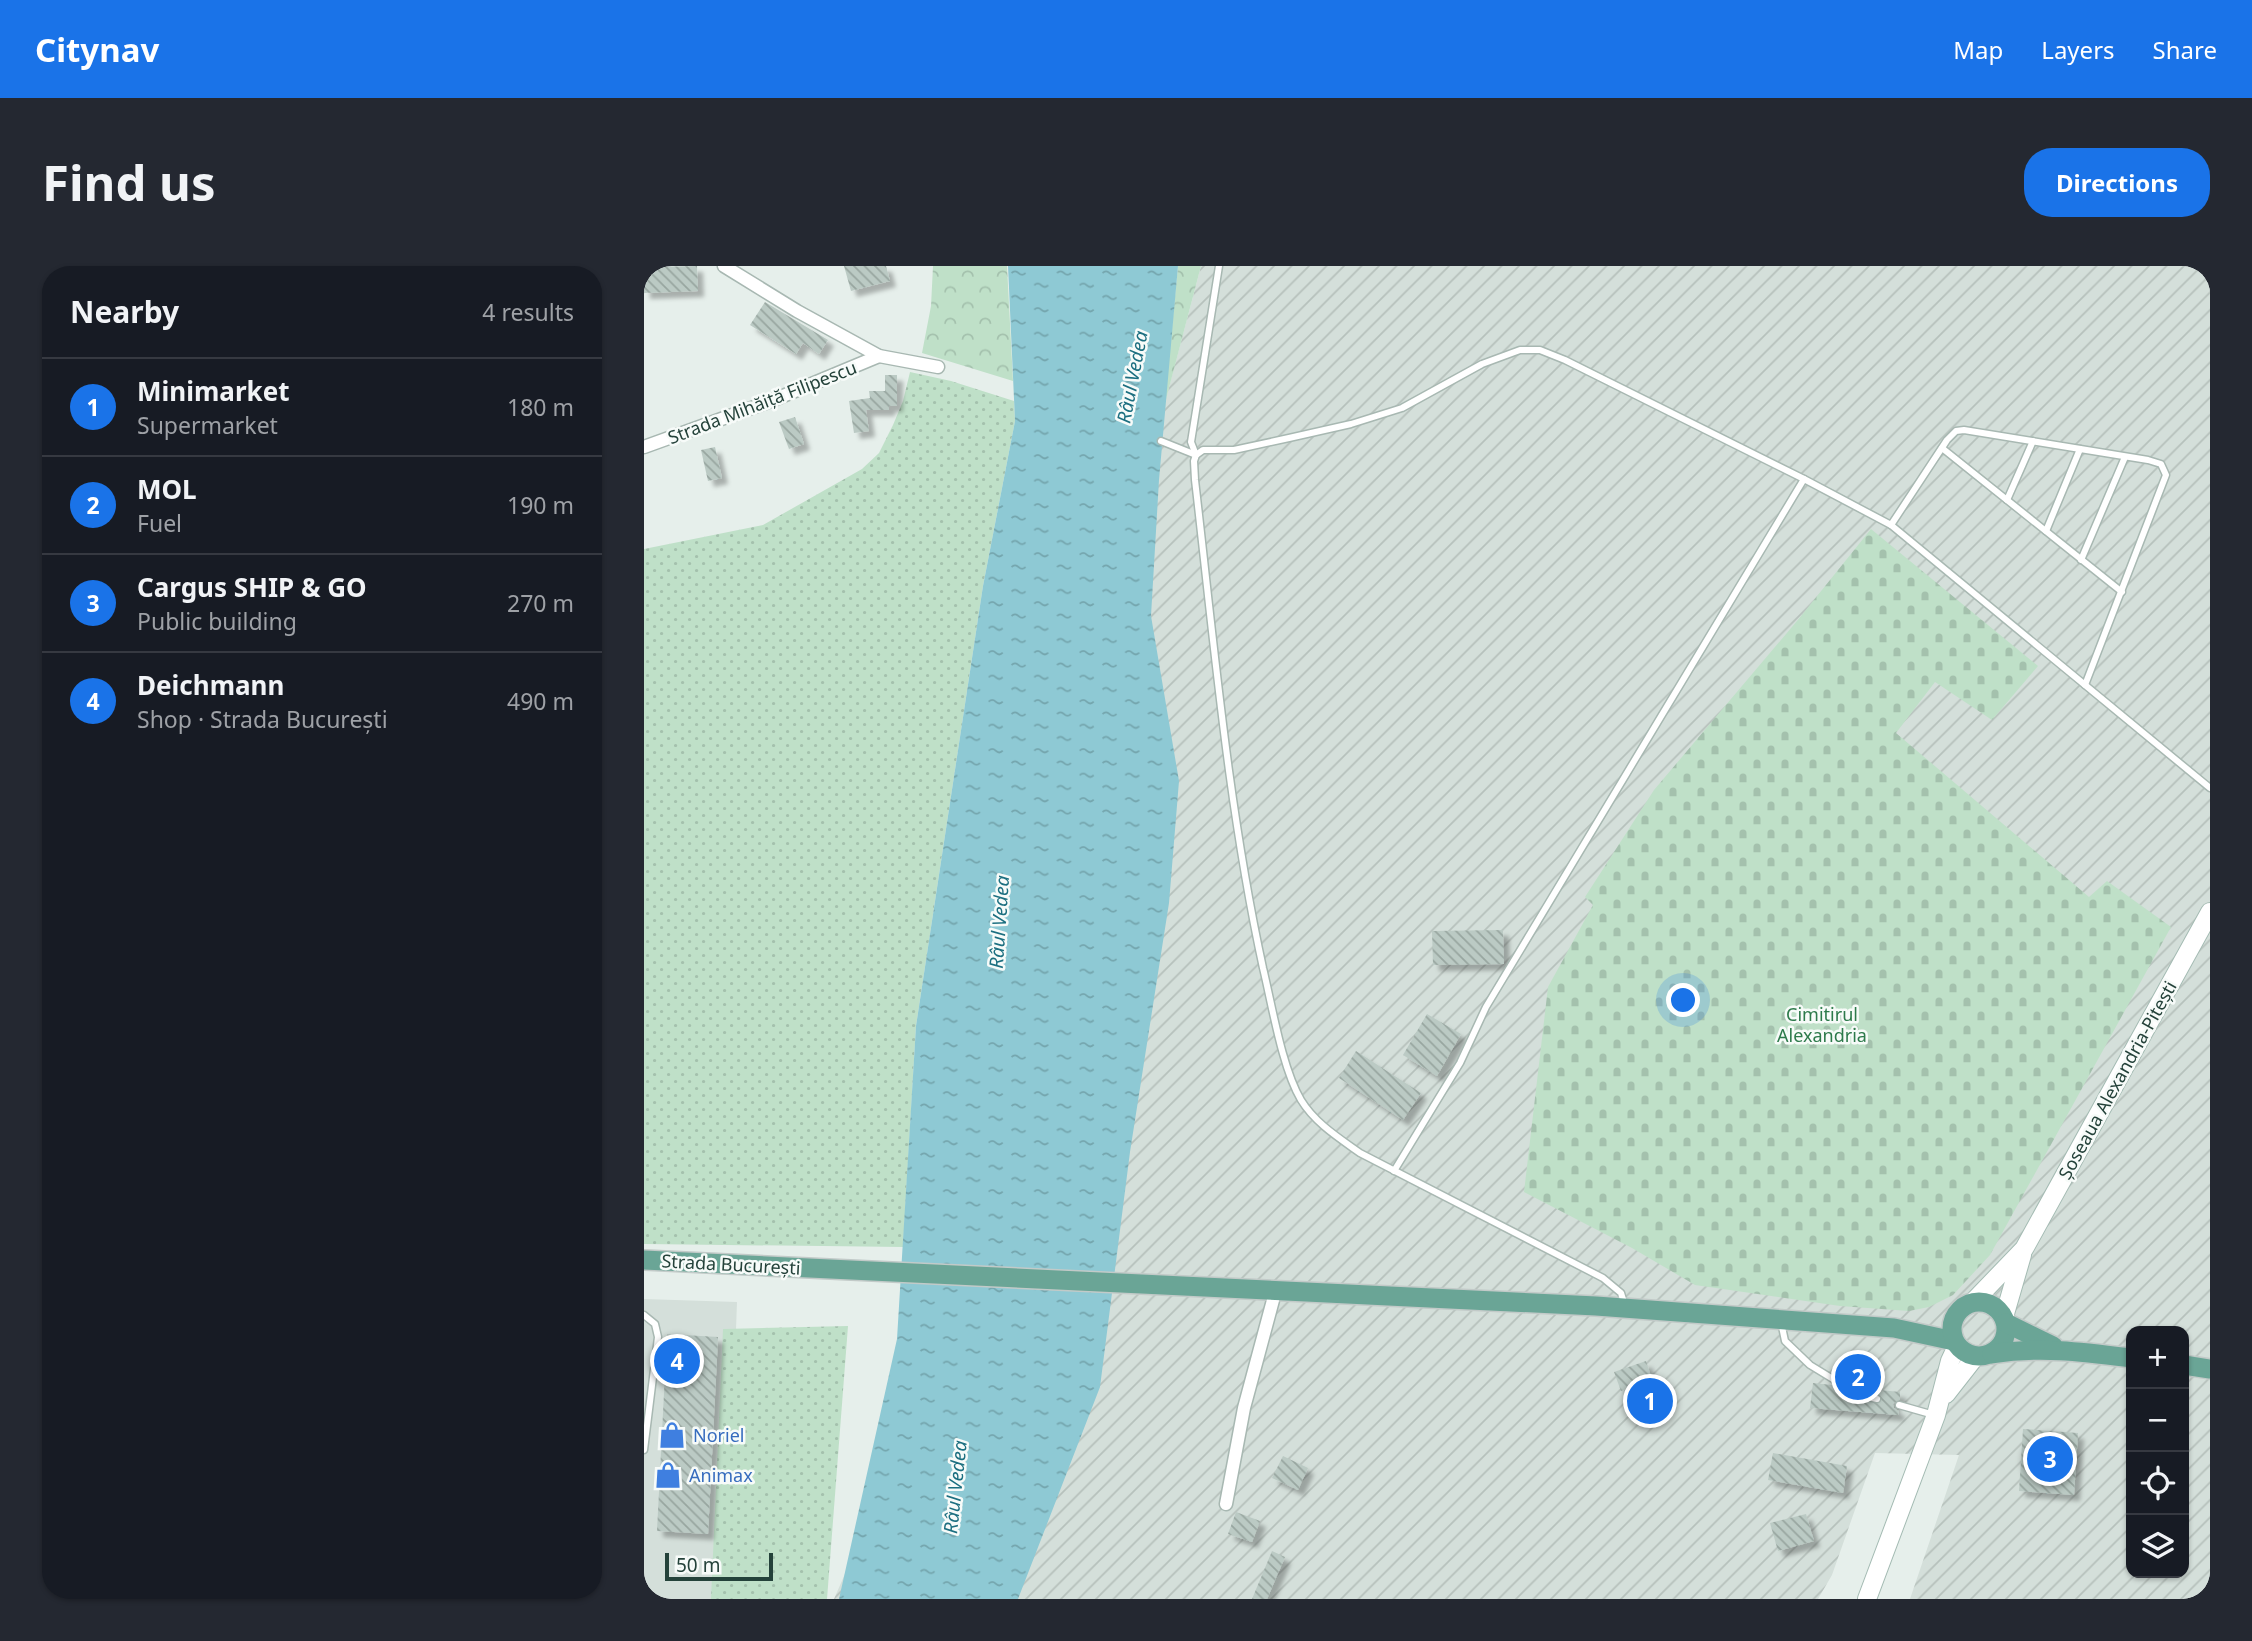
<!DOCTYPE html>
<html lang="en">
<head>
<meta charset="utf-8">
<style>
  :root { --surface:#171b24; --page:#242831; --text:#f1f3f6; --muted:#9ea1a6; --line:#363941; --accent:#1a73e8 }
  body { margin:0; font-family:"Noto Sans",sans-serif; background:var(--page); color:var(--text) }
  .controls { position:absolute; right:21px; bottom:21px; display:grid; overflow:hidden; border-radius:14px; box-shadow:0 2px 5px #0004 }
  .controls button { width:63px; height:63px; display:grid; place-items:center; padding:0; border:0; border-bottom:2px solid var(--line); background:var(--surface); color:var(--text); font:35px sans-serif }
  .scale { position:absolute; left:21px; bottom:18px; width:108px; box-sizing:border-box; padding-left:7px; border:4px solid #24423a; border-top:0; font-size:19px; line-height:24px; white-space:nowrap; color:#24423a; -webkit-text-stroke:5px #f7fbf9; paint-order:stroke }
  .you { position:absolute; left:1040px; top:735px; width:24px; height:24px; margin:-18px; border:5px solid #fff; border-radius:50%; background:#1a73e8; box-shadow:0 0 0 10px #1a73e833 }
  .badge { display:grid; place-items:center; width:46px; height:46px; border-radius:50%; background:var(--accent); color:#fff; font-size:23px; font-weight:700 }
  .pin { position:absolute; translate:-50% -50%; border:4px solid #fff; box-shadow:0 2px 7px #0006 }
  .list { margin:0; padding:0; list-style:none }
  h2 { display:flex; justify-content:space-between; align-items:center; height:91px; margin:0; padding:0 28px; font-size:30px }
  h2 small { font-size:23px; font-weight:400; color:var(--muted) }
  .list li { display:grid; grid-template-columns:46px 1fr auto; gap:21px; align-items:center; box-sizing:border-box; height:98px; padding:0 28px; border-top:2px solid var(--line) }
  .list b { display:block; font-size:26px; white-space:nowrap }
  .list p { margin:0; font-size:23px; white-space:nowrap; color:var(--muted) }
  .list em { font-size:23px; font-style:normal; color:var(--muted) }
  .icon { flex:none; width:38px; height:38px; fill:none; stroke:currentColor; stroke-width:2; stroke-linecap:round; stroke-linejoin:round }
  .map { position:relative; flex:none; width:1566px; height:1333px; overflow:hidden; border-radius:28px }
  header { display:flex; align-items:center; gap:42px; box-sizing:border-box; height:98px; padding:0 35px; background:var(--accent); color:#fff }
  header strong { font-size:33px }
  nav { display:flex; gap:38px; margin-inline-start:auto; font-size:24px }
  .intro { display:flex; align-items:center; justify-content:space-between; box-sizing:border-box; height:168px; padding:0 42px }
  h1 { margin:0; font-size:49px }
  .button { padding:18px 32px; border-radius:28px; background:var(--accent); color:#fff; font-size:24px; font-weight:700 }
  main { display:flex; gap:42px; padding:0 42px }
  aside { flex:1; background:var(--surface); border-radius:28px; box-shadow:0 2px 5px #0004 }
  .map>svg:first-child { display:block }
  .built { fill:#d4dfda }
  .industrial { fill:url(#industrial-furrows); fill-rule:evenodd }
  .grass { fill:url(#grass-dots) }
  .forest { fill:url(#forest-crowns) }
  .cemetery { fill:url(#cemetery-stones) }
  .water { fill:url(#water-ripples) }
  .building { fill:url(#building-back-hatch); filter:url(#shadow) }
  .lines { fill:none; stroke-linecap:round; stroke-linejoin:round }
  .lane-casing { stroke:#a8b8b2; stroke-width:9 }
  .street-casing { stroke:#a8b8b2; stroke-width:15 }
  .secondary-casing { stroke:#a4bbb3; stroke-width:20 }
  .primary-casing { stroke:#c2cac8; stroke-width:22 }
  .lane { stroke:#fff; stroke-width:6 }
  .street { stroke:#fff; stroke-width:12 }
  .secondary { stroke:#fff; stroke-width:18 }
  .primary { stroke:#6aa596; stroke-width:19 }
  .labels { text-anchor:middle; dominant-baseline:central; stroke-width:5; stroke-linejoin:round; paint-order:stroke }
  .street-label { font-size:18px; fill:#24423a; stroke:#f7fbf9 }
  .park-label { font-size:18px; fill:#2d7a4b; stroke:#f7fbf9 }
  .shop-label { font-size:18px; fill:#366cbe; stroke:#f7fbf9; text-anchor:start }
  .water-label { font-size:19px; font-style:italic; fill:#1c6f80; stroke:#f7fbf9 }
</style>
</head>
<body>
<header>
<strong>Citynav</strong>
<nav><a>Map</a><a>Layers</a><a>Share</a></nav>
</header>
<div class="intro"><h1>Find us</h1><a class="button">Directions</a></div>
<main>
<aside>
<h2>Nearby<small>4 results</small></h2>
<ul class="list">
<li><span class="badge">1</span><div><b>Minimarket</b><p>Supermarket</p></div><em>180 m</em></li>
<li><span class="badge">2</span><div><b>MOL</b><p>Fuel</p></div><em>190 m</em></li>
<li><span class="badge">3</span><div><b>Cargus SHIP &amp; GO</b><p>Public building</p></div><em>270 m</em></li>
<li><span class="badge">4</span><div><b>Deichmann</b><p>Shop · Strada București</p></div><em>490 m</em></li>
</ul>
</aside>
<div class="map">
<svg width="1566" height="1333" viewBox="0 0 1566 1333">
  <defs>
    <pattern id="industrial-furrows" width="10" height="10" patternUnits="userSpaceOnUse" patternTransform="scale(1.75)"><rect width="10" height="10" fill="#d4dfda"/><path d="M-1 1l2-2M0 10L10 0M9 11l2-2" fill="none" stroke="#b6c1bc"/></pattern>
    <pattern id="grass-dots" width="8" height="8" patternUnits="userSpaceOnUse" patternTransform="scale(1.75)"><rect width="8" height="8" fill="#bfe0c8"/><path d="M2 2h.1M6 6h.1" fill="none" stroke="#a4c1ad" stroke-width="1.8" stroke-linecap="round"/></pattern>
    <pattern id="forest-crowns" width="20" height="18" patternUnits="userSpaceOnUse" patternTransform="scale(1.75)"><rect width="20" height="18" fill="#bfe0c8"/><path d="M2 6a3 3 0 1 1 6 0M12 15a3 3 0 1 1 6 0" fill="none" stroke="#a4c1ad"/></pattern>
    <pattern id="cemetery-stones" width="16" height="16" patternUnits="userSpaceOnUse" patternTransform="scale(1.75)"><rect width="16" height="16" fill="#bfe0c8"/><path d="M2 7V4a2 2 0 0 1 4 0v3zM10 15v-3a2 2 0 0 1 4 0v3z" fill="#a4c1ad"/></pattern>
    <pattern id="water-ripples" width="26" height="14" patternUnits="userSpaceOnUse" patternTransform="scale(1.75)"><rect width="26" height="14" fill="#8ec9d4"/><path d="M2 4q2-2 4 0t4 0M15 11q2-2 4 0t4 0" fill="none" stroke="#74a5ad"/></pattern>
    <pattern id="building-back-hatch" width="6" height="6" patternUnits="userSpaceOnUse" patternTransform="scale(1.75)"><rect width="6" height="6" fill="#bbcac4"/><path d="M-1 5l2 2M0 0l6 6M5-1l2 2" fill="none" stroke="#98a6a0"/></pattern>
    <filter id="shadow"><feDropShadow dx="6" dy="6" stdDeviation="2" flood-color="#0004"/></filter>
  </defs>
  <rect width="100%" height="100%" fill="#e6efeb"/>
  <path class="built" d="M0,1033L93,1036L82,1333H0Z"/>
  <path class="industrial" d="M557,0H1566V1333H1266L1315,1189L1231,1187L1188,1309L1174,1333H190L228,1246ZM1487,1065H1540V1307H1487Z"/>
  <g class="grass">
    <path d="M266,106L307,115L370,135L371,155L339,320L272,760L259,981L0,978V283L119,259L218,203L235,187L249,159L259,135Z"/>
    <path d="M204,1060L183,1333H67L79,1063Z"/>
  </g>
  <g class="forest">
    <path d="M289,0H363L369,115L278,87L287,40Z"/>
    <path d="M534,0H557L520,141Z"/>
  </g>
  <path class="cemetery" d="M1227,263L1394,400L1348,454L1291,416L1252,467L1445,631L1463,615L1527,661L1346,989L1309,1029L1285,1041L1265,1045L1196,1040L1051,1019L988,982L880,926L904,721L949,639L941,631L1010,524L1153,355Z"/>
  <path class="water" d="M364,0H534L515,214L507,350L535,515L525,637L486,886L456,1121L374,1333H195L253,1073L272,760L339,320L371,155Z"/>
  <g class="building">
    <path d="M53,0L54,25L0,27V1Z"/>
    <path d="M200,0H242L246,15L207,25Z"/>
    <path d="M121,36L184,74L175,88L159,77L152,88L106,59Z"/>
    <path d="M241,109H253V140H245V144H222L225,165L210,167L205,135L226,132L225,125H241Z"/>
    <path d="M151,151L160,178L145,183L135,156Z"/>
    <path d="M71,181L78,212L64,215L57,184Z"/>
    <path d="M859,664L860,698L789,699L788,665Z"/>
    <path d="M783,748L817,768L793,810L759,789Z"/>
    <path d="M712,785L777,827L759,854L695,812Z"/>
    <path d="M23,1068L74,1071L64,1268L13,1265Z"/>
    <path d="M1205,1094L1228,1096L1225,1123L1256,1126V1133L1249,1138L1250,1142L1255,1145L1254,1149L1166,1142L1169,1117L1188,1119L1201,1127L1206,1124L1207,1119L1203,1115Z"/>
    <path d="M1002,1095L1008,1114L977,1125L970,1106Z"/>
    <path d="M1379,1163L1434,1167L1430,1229L1375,1225Z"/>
    <path d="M1129,1187L1203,1200L1199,1227L1124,1214Z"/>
    <path d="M639,1190L664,1202L654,1224L628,1212Z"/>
    <path d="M592,1246L616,1255L608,1276L584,1268Z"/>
    <path d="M1162,1248L1170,1275L1134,1285L1126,1257Z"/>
    <path d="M628,1285L641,1291L623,1333H608Z"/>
  </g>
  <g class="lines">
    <defs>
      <g id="lane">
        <path d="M517,175L552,189"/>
        <path d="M1298,182L1478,326"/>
        <path d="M552,189L547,176L575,0"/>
        <path d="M1363,234L1389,175"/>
        <path d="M1247,259L1303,174L1312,165L1320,164L1504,194L1517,198L1522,209L1441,419"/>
        <path d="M1402,265L1436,183"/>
        <path d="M1437,294L1481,191"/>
        <path d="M750,905L816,797L842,741L1160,213"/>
        <path d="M981,1040L977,1027L959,1012L716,887C695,872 671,857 657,834C638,802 628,739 619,702C584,541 570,377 551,214L550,195L552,189L559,184H590L645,172L707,158L758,142L838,98L876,84H896L921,94L1160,213L1247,259L1566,522"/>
        <path d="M0,1049L11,1058L14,1071L0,1184"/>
        <path d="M1137,1056L1141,1075L1166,1099L1202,1121"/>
        <path d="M1224,1131L1233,1133"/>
        <path d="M1255,1139L1290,1149"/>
      </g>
      <g id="street">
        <path d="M80,0L153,45L235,90L294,101"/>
        <path d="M0,181L127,135L235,90"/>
        <path d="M582,1238L600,1142L632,1023"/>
      </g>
      <g id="secondary">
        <path d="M1329,1036L1380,983L1566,646"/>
        <path d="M1360,1051L1378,989"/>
        <path d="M1302,1128L1331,1091"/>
        <path d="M1223,1333L1292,1149L1306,1095L1313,1080"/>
      </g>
      <g id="primary">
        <path d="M0,994L952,1040L1250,1062L1310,1075"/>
        <circle cx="1335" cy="1063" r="27"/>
        <path d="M1362,1057L1409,1080"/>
        <path d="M1348,1088C1395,1080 1440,1086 1487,1092"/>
        <path d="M1540,1099L1566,1103"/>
      </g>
    </defs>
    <use href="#lane" class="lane-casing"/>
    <use href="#street" class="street-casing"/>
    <use href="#secondary" class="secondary-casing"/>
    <use href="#primary" class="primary-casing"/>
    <use href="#lane" class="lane"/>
    <use href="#street" class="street"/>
    <use href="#secondary" class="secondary"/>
    <use href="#primary" class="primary"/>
  </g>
  <defs>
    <symbol id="shop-bare" viewBox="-9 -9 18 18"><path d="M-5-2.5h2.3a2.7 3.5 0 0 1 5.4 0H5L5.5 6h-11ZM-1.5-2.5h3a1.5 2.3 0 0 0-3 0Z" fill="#3f7fe0" stroke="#f7fbf9" stroke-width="2.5" paint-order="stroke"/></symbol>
  </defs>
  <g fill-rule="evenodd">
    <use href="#shop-bare" x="9" y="1150" width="38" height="38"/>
    <use href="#shop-bare" x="5" y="1190" width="38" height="38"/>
  </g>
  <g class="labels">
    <g class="street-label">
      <text transform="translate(118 136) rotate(-21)">Strada Mihăiță Filipescu</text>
      <text transform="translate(1473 814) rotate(-61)">Șoseaua Alexandria-Pitești</text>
      <text transform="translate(87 998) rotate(3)">Strada București</text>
    </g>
    <g class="park-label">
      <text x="1178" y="748">Cimitirul<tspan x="1178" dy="21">Alexandria</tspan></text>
    </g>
    <g class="shop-label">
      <text x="49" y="1169">Noriel</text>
      <text x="45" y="1209">Animax</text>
    </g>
    <g class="water-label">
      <text transform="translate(488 111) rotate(-79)">Râul Vedea</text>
      <text transform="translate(355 656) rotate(-86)">Râul Vedea</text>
      <text transform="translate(311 1221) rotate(-84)">Râul Vedea</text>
    </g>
  </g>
</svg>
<div class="controls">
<button>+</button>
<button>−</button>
<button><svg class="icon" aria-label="locate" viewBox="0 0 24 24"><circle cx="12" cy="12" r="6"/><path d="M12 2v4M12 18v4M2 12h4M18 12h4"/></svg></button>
<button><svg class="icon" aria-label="layers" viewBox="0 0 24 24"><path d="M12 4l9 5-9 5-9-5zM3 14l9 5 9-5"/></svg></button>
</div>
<div class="scale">50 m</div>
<div class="you"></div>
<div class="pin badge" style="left:1006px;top:1135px">1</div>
<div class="pin badge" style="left:1214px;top:1111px">2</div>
<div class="pin badge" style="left:1406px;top:1193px">3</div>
<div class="pin badge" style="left:33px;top:1095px">4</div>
</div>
</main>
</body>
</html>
